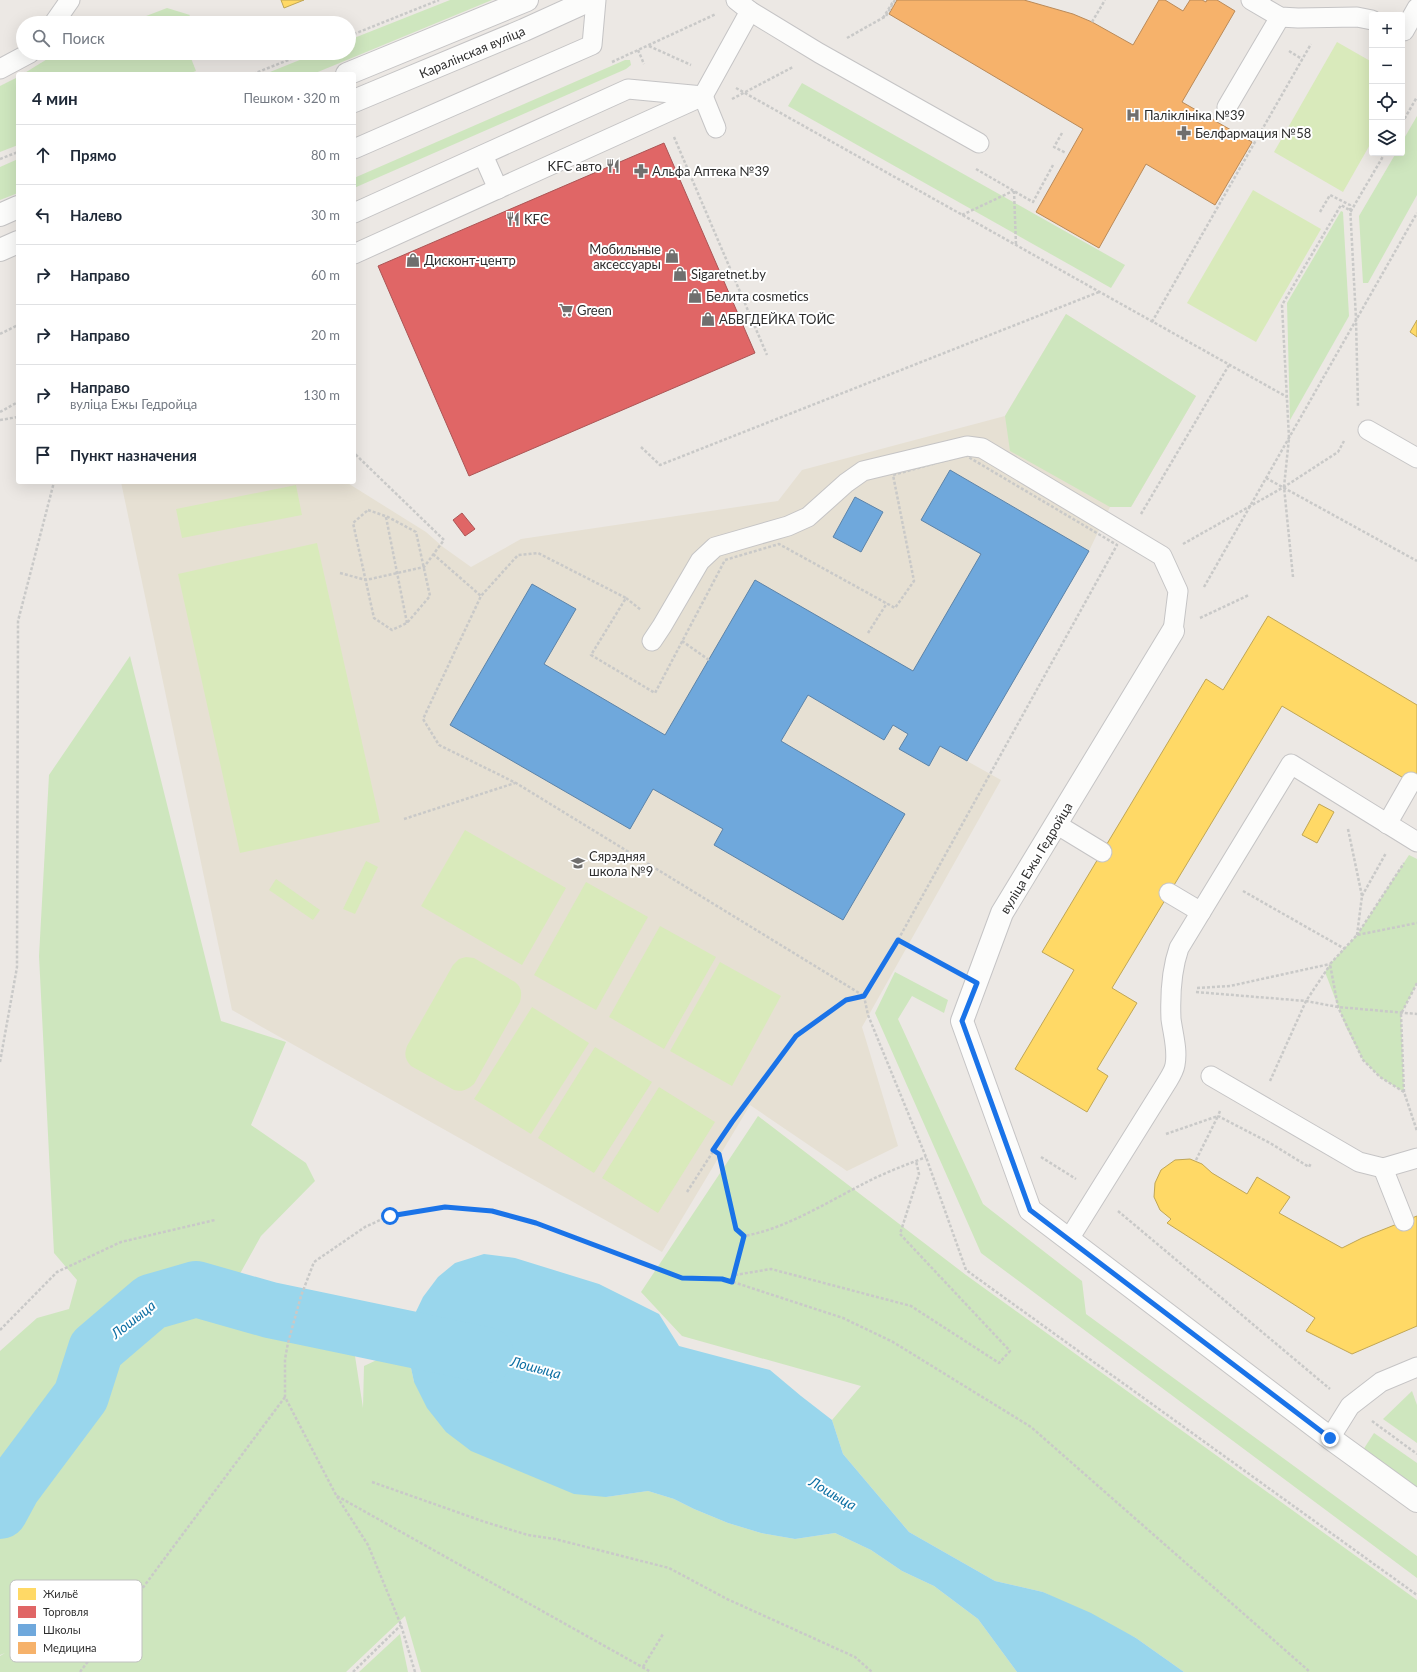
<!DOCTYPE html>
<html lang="ru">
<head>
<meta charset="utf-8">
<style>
  :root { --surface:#fff; --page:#f6f6f7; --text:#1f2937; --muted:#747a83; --line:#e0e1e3 }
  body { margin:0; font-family:Lato,sans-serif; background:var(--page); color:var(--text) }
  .controls { position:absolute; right:12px; top:12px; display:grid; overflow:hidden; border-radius:4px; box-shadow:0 4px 16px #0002 }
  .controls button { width:36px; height:36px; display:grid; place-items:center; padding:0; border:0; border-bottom:1px solid var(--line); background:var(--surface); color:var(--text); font:20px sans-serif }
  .stop { position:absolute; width:12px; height:12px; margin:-9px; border:3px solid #1a73e8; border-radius:50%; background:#fff }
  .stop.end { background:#1a73e8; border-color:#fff; box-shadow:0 1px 4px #0008 }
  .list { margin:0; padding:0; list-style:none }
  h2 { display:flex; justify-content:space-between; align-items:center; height:52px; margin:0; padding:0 16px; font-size:17px }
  h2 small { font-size:13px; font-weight:400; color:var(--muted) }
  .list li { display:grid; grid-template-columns:26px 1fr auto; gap:12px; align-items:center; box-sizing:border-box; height:60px; padding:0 16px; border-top:1px solid var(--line) }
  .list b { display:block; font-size:15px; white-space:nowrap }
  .list p { margin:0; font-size:13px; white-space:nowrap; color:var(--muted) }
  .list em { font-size:13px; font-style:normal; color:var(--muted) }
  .icon { flex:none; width:22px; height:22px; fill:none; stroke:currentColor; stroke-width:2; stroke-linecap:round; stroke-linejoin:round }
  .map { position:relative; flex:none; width:1417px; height:1672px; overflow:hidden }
  .search { position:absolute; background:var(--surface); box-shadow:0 4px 16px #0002; left:16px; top:16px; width:340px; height:44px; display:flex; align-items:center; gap:10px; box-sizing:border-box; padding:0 14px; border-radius:22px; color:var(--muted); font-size:15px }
  .panel { position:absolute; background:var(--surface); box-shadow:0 4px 16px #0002; left:16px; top:72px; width:340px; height:412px; border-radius:4px }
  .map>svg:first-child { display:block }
  .education { fill:#e6e0d3 }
  .green { fill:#cee6be }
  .pitch { fill:#d9eabb }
  .water { fill:#99d6ec }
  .homes { fill:#ffd966; stroke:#c0a655 }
  .shops { fill:#e06666; stroke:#ab5555 }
  .schools { fill:#6fa8dc; stroke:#5c83a8 }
  .health { fill:#f6b26b; stroke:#ba8a59 }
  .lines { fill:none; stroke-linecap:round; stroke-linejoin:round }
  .river { stroke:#99d6ec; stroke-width:56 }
  .service-casing { stroke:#c5c4c5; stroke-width:21 }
  .minor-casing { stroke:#c5c4c5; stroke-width:24 }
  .secondary-casing { stroke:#c5c4c5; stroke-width:24 }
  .path { stroke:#c9c9c8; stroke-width:2.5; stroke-dasharray:3 2; stroke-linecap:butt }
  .service { stroke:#fcfcfb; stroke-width:19 }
  .minor { stroke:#fcfcfb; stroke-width:22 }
  .secondary { stroke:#fcfcfb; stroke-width:22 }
  .route { stroke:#1a73e8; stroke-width:5 }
  .labels { text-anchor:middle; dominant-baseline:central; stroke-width:4; stroke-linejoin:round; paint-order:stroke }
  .street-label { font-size:13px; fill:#2e2e2e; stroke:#fff }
  .poi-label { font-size:13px; fill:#2e2e2e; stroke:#fff; text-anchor:start }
  .water-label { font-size:14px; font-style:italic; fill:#0d6fa3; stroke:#fff }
  .key { fill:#fff; stroke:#c0c0c0; stroke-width:1 }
  .key-label { font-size:11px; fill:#2e2e2e }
</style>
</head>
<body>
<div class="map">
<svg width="1417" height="1672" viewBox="0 0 1417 1672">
  <rect width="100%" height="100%" fill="#ece8e4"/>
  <path class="education" d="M1066,314L1196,396L1131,507H1110L1089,551L967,761L1001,780L862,1027L898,1146L847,1171L750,1105L662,1252L232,1010L121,482H346L426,532L443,547L471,567L521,539L778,501L802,470L1005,416Z"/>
  <g class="green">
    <path d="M450,0H492L313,74H265L317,53H349V40Z"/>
    <path d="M167,8L190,15L184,23H128Z"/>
    <path d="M57,53H189L196,71L188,74H23Z"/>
    <path d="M625,60H630L631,65L626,69L354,188V178Z"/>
    <path d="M18,77V145L0,152V86Z"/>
    <path d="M802,83L1125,265L1111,288L788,106Z"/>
    <path d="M1417,116V195L1368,283H1363L1359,216L1396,153H1402V142Z"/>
    <path d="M18,159V193L0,200V167Z"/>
    <path d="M1341,211L1343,212L1349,316L1290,420L1287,303Z"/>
    <path d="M1066,314L1196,396L1131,507H1110L1010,451L1005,416Z"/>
    <path d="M130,656L221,1021L286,1042L251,1125L306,1163L315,1181L261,1236L232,1288L314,1314L351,1330L363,1408L364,1366L381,1358L408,1354L414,1382L606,1497L648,1491L674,1499L694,1509L728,1523L761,1533L795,1539L835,1533L871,1550L902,1571L934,1586L978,1619L1017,1672H421L405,1616L346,1672H0V1656L5,1653L0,1655V1351L37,1318L69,1309L77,1280L54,1253L39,956L49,775Z"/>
    <path d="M1409,855L1417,859V983L1401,1014L1404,1092L1380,1077L1363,1060L1346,1027L1325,972L1330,964L1357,935Z"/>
    <path d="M895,972L948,1000L944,1013L912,996L898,1019L983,1204L1082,1281L1086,1314L1417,1556V1578L981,1253L875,1013Z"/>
    <path d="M758,1116L966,1275L1417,1600V1672H1184L1136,1638L1043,1592L995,1581L909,1532L843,1454L832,1420L861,1386L682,1336L641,1292Z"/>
    <path d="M1412,1391L1417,1405V1443L1383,1419Z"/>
    <path d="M1374,1433L1417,1463V1488L1363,1450Z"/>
    <path d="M400,1634L408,1672H359Z"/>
  </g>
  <g class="pitch">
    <path d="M1337,42L1372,62V141L1343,192L1274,152Z"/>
    <path d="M1253,190L1321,229L1256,342L1187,303Z"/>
    <path d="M296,485L302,515L182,538L176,509Z"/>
    <path d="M317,543L380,822L240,853L178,574Z"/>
    <path d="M465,830L566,888L522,965L421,906Z"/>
    <path d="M366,861L378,867L355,914L343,909Z"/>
    <path d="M276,879L320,910L313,920L269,890Z"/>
    <path d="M586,882L648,917L596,1010L534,975Z"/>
    <path d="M660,926L716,957L664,1049L609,1017Z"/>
    <path d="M466,957L474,958L515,982C522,988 522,993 520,1002L474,1084C467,1090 463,1092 454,1090L411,1066C405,1059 404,1055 407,1046L453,965L459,959Z"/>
    <path d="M720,962L781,996L732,1086L670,1051Z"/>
    <path d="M532,1007L589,1043L531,1134L474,1099Z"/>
    <path d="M595,1047L652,1082L594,1173L538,1138Z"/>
    <path d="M659,1087L715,1122L658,1213L602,1178Z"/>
  </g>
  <path class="water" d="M484,1254L515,1258L599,1284L659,1314L679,1346L770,1370L801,1396L832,1420L843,1454L909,1532L995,1581L1043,1592L1091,1613L1136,1638L1184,1672H1017L978,1619L934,1586L902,1571L871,1550L835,1533L795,1539L761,1533L728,1523L694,1509L674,1499L648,1491L606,1497L574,1494L471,1451L446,1432L427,1408L414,1382L408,1354L411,1322L423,1297L438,1277L455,1263Z"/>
  <g class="homes">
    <path d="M281,0H304L284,8Z"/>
    <path d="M1417,320V337L1410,332Z"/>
    <path d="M1268,616L1417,705V786L1282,706L1112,988L1137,1003L1097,1069L1108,1076L1087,1112L1015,1069L1074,970L1042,952L1206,679L1223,690Z"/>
    <path d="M1319,804L1334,812L1317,843L1302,835Z"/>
    <path d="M1190,1159L1202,1164L1212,1173L1247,1194L1257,1177L1290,1197L1279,1213L1342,1248L1362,1238L1417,1216V1326L1352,1354L1306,1331L1315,1318L1167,1223L1171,1219L1160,1210L1154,1197L1155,1183L1161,1170L1175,1160Z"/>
  </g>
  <g class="shops">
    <path d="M664,143L755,353L469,476L378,266Z"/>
    <path d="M462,513L475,529L465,536L453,520Z"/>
  </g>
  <g class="schools">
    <path d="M950,470L1089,551L967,761L940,746L929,766L899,749L908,734L893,725L884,740L808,695L781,741L905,814L843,920L714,845L723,829L653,789L630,829L450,725L532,584L576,609L544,664L665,735L755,580L913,671L981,554L921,520Z"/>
    <path d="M855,497L883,512L861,552L833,537Z"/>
  </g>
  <path class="health" d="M897,0H1024L1073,14L1092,22L1133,45L1159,0H1165L1183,11L1190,0H1202L1206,2L1207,0H1217L1235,11L1182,102L1252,142L1215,205L1146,164L1099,248L1036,212L1083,129L889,14Z"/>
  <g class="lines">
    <path class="river" d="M0,1511L13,1487L81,1396L96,1349L151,1302L196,1289L270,1310L486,1355"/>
    <defs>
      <g id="service">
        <path d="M736,0L750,11L819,53L979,143"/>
        <path d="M1251,0L1280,17L1298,18L1357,17L1372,20"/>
        <path d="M54,23L70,0"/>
        <path d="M1402,30L1404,31L1417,8"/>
        <path d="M0,69L30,53"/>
        <path d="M703,96L716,128"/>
        <path d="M1227,107L1280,17"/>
        <path d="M354,149L592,45L596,0"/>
        <path d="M483,155L498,189"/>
        <path d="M354,213L628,89L703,96"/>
        <path d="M354,254L703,96L750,11"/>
        <path d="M1368,430L1417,458"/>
        <path d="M652,641L662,626L700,561L715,547L788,526L808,517L846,483L863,471L967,446L982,448L1162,556L1178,591L1173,631"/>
        <path d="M1056,824L1102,852"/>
        <path d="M1387,824L1411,782"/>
        <path d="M1169,893L1201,912"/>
        <path d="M1211,1076L1359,1162L1383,1168L1417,1158"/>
        <path d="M1383,1168L1404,1221"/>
        <path d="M1069,1239L1167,1082C1170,1077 1174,1071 1175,1065C1178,1050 1173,1034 1171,1019C1170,995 1171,971 1179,948L1291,764L1417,842"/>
        <path d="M1330,1438L1350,1406L1381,1382L1417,1367"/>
      </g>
      <path id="minor" d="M1173,631L1002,913L962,1021L1030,1210L1330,1438L1417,1501"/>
      <g id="secondary">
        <path d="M347,74L527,0"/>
        <path d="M354,101L524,30L590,0"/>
        <path d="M0,215L18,207"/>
        <path d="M0,250L18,242"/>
      </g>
    </defs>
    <use href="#service" class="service-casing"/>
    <use href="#minor" class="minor-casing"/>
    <use href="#secondary" class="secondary-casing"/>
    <g class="path">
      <path d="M883,18L893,2"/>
      <path d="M1092,22L1105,0"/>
      <path d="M349,36L439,0"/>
      <path d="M847,38L886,16L895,0"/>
      <path d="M649,46L691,65"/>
      <path d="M638,50L644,64"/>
      <path d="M1289,51L1302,59"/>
      <path d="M612,62L716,14"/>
      <path d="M253,74L306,53"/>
      <path d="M736,88L1287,397"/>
      <path d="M732,99L793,67"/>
      <path d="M1402,123L1417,97"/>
      <path d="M1062,133L1054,147L1066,153"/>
      <path d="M674,137L767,355"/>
      <path d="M0,159L18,152"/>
      <path d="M976,169L1033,202L1053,165"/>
      <path d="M1014,191L1016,245"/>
      <path d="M1320,212L1330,195L1350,205L1356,319L1358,407"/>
      <path d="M962,215L1013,191"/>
      <path d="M1152,322L1311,44"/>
      <path d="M0,334L18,325"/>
      <path d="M0,412L18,402"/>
      <path d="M0,420L18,417"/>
      <path d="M641,447L660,465L1099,292"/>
      <path d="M965,455L1117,545L898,940L864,996L516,783L439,745L423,719L481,596L518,555L538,553L626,598L591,655L655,693L725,560L779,544L895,608L914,581L893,475Z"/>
      <path d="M1266,478L1417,561"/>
      <path d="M368,510L388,517L416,532L430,596L407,623L392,630L374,618L353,523Z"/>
      <path d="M1141,514L1229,365"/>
      <path d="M386,517L407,623"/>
      <path d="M1183,544L1284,487L1338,452L1344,441"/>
      <path d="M433,554L481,596"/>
      <path d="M340,573L366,580L424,567L444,540L354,453"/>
      <path d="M1293,577L1284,487L1289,438L1282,305L1341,205L1351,211L1385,153"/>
      <path d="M1204,587L1417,213"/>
      <path d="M626,598L641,610"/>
      <path d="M1200,618L1249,595"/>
      <path d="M868,633L887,603"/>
      <path d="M682,641L709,660"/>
      <path d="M404,819L515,783"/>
      <path d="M1348,829L1362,896L1357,935"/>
      <path d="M1243,891L1345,949"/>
      <path d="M1362,896L1386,853"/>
      <path d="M1357,935L1404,863"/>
      <path d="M898,940L953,969"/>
      <path d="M1417,983L1401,1014L1404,1092L1417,1131"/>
      <path d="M1197,988L1230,986L1330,964"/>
      <path d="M1196,992L1306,1001L1338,1007L1417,1014"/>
      <path d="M0,1062L17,967L18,621L54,482"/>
      <path d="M1270,1081L1306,1001L1330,965"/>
      <path d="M1404,1092L1380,1077L1363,1060L1338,1007L1330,964L1357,935L1417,923"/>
      <path d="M1220,1111L1218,1116L1270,1143L1309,1167L1311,1163"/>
      <path d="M1166,1134L1218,1116"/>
      <path d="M713,1151L719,1155L736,1229L744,1236"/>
      <path d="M1041,1157L1076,1179"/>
      <path d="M1196,1160L1218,1116"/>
      <path d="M687,1192L732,1122L796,1036L846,1000L864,996L868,1015L926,1157L966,1270L1417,1595"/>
      <path d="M1118,1211L1330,1389"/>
      <path d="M735,1275L771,1269L911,1306L999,1363L1010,1351L900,1234L919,1174L916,1161"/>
      <path d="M733,1282L843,1318L893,1342L1031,1427L1310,1672"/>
      <path d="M0,1330L57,1272L121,1242L215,1220"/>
      <path d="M1372,1421L1417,1454"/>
      <path d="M372,1482L485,1522L528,1535L555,1539L669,1568L727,1599L855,1657L872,1672"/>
      <path d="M337,1496L651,1672"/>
      <path d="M643,1667L663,1634"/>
      <path d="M80,1672L285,1397"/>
      <path d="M353,1672L401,1625"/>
      <path d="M415,1672L401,1625L368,1545L336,1495L285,1397V1359L288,1343L301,1296L314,1262L365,1227L389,1216L445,1207L491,1211L536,1223L682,1278L722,1279L733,1282L744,1236C786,1229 829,1201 867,1182C886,1172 906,1165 926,1157"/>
    </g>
    <use href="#service" class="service"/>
    <use href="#minor" class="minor"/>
    <use href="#secondary" class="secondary"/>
  </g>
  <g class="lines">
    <path class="route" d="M390,1216L445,1207L492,1211L536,1223L682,1278L722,1279L732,1282L744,1236L736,1229L719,1154L713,1150L732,1122L796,1036L846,1000L864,996L898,940L977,983L962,1021L1030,1210L1330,1438"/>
  </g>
  <defs>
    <symbol id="hospital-bare" viewBox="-9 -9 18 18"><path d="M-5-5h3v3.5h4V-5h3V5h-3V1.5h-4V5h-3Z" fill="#706f6e" stroke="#fff" stroke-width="2.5" paint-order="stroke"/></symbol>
    <symbol id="pharmacy-bare" viewBox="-9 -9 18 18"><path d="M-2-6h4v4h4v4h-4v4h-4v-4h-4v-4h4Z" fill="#706f6e" stroke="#fff" stroke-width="2.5" paint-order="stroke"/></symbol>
    <symbol id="restaurant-bare" viewBox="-9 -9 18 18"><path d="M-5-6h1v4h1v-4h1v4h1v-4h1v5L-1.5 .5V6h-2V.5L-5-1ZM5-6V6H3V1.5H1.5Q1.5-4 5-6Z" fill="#706f6e" stroke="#fff" stroke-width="2.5" paint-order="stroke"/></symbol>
    <symbol id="shop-bare" viewBox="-9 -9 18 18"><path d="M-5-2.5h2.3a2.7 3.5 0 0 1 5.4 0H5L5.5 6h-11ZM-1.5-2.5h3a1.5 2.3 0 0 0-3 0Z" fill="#706f6e" stroke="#fff" stroke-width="2.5" paint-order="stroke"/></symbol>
    <symbol id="supermarket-bare" viewBox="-9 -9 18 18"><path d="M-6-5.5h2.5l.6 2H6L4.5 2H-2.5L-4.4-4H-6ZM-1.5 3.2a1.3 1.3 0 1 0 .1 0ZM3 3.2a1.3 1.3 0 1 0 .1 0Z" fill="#706f6e" stroke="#fff" stroke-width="2.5" paint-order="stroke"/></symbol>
    <symbol id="school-bare" viewBox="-9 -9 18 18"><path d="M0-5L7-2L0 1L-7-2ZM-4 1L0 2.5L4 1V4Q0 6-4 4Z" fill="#706f6e" stroke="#fff" stroke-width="2.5" paint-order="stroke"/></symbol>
  </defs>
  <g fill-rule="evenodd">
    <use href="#hospital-bare" x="1123" y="105" width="20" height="20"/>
    <use href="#pharmacy-bare" x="1174" y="123" width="20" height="20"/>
    <use href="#restaurant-bare" x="603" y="156" width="20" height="20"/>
    <use href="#pharmacy-bare" x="631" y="161" width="20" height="20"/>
    <use href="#restaurant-bare" x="503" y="209" width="20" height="20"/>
    <use href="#shop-bare" x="662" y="246" width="20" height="20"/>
    <use href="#shop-bare" x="403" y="250" width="20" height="20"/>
    <use href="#shop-bare" x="670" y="264" width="20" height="20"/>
    <use href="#shop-bare" x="685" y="286" width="20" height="20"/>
    <use href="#supermarket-bare" x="556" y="300" width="20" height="20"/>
    <use href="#shop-bare" x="698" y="309" width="20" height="20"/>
    <use href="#school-bare" x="568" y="853" width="20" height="20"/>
  </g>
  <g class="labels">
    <g class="street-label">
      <text transform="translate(472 52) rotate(-23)">Каралінская вуліца</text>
      <text transform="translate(1036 858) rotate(-59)">вуліца Ежы Гедройца</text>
    </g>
    <g class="poi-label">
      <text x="1144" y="115">Паліклініка №39</text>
      <text x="1195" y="133">Белфармация №58</text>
      <text x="602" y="166" text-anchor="end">KFC авто</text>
      <text x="652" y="171">Альфа Аптека №39</text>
      <text x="524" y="219">KFC</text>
      <text x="661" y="249" text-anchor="end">Мобильные<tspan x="661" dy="15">аксессуары</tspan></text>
      <text x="424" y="260">Дисконт-центр</text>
      <text x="691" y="274">Sigaretnet.by</text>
      <text x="706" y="296">Белита cosmetics</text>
      <text x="577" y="310">Green</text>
      <text x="719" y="319">АБВГДЕЙКА ТОЙС</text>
      <text x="589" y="856">Сярэдняя<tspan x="589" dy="15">школа №9</tspan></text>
    </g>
    <g class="water-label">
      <text transform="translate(133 1319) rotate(-38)">Лошыца</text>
      <text transform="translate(536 1367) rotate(15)">Лошыца</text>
      <text transform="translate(833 1493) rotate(30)">Лошыца</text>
    </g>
  </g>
  <rect x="10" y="1580" width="132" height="82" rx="6" class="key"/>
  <rect x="18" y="1588" width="18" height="12" fill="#ffd966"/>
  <rect x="18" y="1606" width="18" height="12" fill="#e06666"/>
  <rect x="18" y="1624" width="18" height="12" fill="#6fa8dc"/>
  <rect x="18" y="1642" width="18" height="12" fill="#f6b26b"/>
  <g class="key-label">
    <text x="43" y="1598">Жильё</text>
    <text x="43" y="1616">Торговля</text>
    <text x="43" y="1634">Школы</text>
    <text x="43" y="1652">Медицина</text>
  </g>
</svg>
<div class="controls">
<button>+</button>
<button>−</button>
<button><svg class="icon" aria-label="locate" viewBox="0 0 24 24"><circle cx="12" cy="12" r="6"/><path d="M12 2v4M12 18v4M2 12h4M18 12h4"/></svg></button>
<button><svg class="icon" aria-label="layers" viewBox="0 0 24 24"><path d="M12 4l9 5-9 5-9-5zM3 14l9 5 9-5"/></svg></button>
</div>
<div class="stop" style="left:390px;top:1216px"></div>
<div class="stop end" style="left:1330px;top:1438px"></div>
<div class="search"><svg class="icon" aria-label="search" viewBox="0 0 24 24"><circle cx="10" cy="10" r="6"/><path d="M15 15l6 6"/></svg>Поиск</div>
<section class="panel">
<h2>4 мин<small>Пешком · 320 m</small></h2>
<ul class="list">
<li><svg class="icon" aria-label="ahead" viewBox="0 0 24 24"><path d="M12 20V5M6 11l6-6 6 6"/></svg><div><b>Прямо</b></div><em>80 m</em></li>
<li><svg class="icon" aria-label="left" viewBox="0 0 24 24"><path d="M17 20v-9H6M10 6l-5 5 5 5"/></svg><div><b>Налево</b></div><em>30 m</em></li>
<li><svg class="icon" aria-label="right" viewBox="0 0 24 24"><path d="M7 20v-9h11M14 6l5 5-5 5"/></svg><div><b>Направо</b></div><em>60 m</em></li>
<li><svg class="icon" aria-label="right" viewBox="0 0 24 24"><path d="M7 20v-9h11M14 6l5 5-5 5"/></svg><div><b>Направо</b></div><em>20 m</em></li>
<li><svg class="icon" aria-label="right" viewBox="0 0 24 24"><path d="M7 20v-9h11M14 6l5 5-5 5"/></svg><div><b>Направо</b><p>вуліца Ежы Гедройца</p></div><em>130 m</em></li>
<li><svg class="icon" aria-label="arrive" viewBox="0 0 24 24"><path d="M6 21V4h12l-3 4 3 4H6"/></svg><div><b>Пункт назначения</b></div></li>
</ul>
</section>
</div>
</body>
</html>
